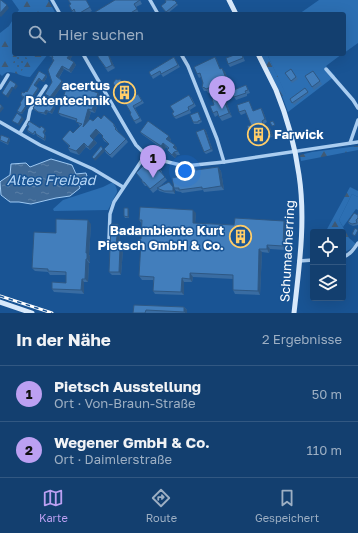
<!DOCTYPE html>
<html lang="de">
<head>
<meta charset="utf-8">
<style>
  :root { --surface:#133f6f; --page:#1c4674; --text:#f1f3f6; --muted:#9dafc3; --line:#325882; --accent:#bca0f2 }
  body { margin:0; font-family:"Golos Text",sans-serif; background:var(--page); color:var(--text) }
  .controls { position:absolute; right:12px; bottom:12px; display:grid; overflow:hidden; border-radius:4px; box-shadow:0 4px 16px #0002 }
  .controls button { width:36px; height:36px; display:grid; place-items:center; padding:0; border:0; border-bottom:1px solid var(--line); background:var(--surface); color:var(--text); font:20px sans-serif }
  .you { position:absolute; left:185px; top:171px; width:14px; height:14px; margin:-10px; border:3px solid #fff; border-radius:50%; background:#1a73e8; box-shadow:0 0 0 6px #1a73e833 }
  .badge { display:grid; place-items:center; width:26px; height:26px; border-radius:50%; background:var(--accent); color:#111; font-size:13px; font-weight:700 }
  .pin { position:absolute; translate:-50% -33px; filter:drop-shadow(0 1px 2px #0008) }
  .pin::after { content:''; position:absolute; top:21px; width:14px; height:12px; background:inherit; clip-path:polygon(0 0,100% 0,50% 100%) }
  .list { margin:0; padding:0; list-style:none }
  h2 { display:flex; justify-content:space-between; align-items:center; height:52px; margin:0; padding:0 16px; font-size:17px }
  h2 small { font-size:13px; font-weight:400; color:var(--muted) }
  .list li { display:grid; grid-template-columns:26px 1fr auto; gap:12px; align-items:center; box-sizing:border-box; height:56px; padding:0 16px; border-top:1px solid var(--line) }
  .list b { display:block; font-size:15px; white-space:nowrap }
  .list p { margin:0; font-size:13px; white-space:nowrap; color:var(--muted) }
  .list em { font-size:13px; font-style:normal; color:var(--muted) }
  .icon { flex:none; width:22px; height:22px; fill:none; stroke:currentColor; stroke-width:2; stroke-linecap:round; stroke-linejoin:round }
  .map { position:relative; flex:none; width:358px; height:313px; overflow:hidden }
  .search { position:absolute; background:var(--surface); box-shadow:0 4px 16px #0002; left:12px; right:12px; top:12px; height:44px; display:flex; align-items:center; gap:10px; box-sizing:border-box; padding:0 14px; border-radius:4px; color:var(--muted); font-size:15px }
  .sheet { height:164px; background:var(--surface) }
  nav { display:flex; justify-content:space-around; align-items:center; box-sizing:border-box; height:56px; border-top:1px solid var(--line); background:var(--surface); font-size:11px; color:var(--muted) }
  nav a { display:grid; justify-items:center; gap:2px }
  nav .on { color:var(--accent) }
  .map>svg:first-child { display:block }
  .green { fill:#2c6fb3 }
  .forest { fill:url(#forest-firs) }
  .park { fill:url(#park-dots) }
  .water { fill:url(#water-ripples); stroke:#9dc8f2 }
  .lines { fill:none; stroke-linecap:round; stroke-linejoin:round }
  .street { stroke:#aacdf0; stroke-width:3.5 }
  .secondary { stroke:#d8e9fb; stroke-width:5 }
  .rail-casing { stroke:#fff; stroke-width:3 }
  .rail { stroke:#195494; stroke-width:1.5; stroke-dasharray:4.5; stroke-linecap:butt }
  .wall { fill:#396ca2 }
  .shaded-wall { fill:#2e5884 }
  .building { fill:#427ebc; stroke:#2e5884 }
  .labels { text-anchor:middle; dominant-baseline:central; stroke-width:3; stroke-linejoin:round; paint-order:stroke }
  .poi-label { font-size:13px; font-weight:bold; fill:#fff; stroke:#195494; text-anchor:end }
  .street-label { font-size:13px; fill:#fff; stroke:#195494 }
  .water-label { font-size:14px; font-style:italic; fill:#b6d7f7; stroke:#195494 }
</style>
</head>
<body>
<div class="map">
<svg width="358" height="313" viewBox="0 0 358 313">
  <defs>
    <pattern id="forest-firs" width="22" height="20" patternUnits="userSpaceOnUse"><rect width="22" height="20" fill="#2c6fb3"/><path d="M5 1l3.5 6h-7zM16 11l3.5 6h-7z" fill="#3f5a75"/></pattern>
    <pattern id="park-dots" width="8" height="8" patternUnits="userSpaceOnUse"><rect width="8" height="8" fill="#2c6fb3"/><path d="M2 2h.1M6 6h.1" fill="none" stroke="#3f5a75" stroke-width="1.8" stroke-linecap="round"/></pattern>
    <pattern id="water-ripples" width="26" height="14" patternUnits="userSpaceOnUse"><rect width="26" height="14" fill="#3e6997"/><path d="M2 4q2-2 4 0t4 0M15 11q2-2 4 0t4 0" fill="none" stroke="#5b80a7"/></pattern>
  </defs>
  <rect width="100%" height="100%" fill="#195494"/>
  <g class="green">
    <path d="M319,0H358V43L344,53V14H299Z"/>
    <path d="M267,54H342L326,66L335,76L288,112L282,96L286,95Z"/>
    <path d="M111,183H113C116,186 117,188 117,192L108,210L54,211L53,209L63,200L103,187Z"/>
    <path d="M352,194L358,197V210L356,209L343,227L339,220Z"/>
  </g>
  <g class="forest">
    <path d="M12,0H48L56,14H16L19,10Z"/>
    <path d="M14,18V54H48L30,77C23,77 15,72 8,72C6,72 4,74 2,76L0,74V33L9,26Z"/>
    <path d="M260,54H267L287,96H282Z"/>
    <path d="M358,146V150L301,161L300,155L312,152Z"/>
    <path d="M350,187L358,191V197L352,194L339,220L349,238L356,244L349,250L343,253V232H326V231Z"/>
  </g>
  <path class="park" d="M18,54H20L29,59L21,72L11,66Z"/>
  <path class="water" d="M51,159L72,165L76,174L86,173L87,176L78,181L80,188L70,196L56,198L31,204L19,202H10L1,195L0,182L1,181L10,175L11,164L26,163L30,167Z"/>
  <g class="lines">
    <g class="street">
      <path d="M52,0L60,14"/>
      <path d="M150,0L158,14"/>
      <path d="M83,54L127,130L136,145L142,151L155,159L185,166L224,162L358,142"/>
      <path d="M181,54L188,66L217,139L224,162"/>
      <path d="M326,69L353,100L358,108"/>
      <path d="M0,88L8,75"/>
      <path d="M0,122L40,145L93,169L123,187"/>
      <path d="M20,133L28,120L30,110L46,86"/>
      <path d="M350,143L358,120"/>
      <path d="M109,239L110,214L114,202L146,154"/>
      <path d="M343,257C350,255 354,249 358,243"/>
      <path d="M299,261L313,260"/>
    </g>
    <g class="secondary">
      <path d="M229,0L236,14"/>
      <path d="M258,54C264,66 270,78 276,90C287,117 295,146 299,175C306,221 299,268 294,313"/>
      <path d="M0,302L32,313"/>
    </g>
    <defs>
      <path id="rail" d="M0,296L52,313"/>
    </defs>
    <use href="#rail" class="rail-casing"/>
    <use href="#rail" class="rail"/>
  </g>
  <g class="wall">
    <path d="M68,0H86L92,11L86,14H76V13L74,14L72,11L71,4Z"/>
    <path d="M140,0L142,4L136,7L139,13L137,14H96Z"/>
    <path d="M174,0L178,5L167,14L161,6Z"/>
    <path d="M48,54H74L70,59L74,62L76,65L71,73L64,69L59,78L64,83L52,100L47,96L45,94L52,82L53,61L52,59L53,58L49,56Z"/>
    <path d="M98,54H108L115,68L108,72L98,57Z"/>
    <path d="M237,54H242L245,61L230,67L228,64Z"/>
    <path d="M174,57L180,67L163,77L161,74L153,79L149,72Z"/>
    <path d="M215,57L217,60L220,69L225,72L230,85L208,93L207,91H204L202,87L203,83L201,77L199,78L197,74Z"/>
    <path d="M291,69L298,79L292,83L285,73Z"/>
    <path d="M39,71L46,75L47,77L44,82L40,80L35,86L39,89L22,114L18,113L17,111L21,105L20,103L24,98L21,95L27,92Z"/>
    <path d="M313,71L322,84L314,90L305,76Z"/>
    <path d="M129,81L134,91L129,94L131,98L138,94L144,103L135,108L142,121L136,124L134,121L131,113L123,84Z"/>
    <path d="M246,85L250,93L247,94V96L236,100L233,95H231L229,92Z"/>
    <path d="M305,88L309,93L294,105L290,99Z"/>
    <path d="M98,93L100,96L95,113L91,112L88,121L101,119L114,124L118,131V132L126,139L128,142L112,158L106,153L104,149L109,144L104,141L102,137L103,136L99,133L93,139L97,143L90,150L86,147L79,155L70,152L68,148L69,146L62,139L73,133L80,126L79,125L77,121L61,116L58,113Z"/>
    <path d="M222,95L225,99L232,117L222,121L218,115L215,117L213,113L214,105Z"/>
    <path d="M191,97L196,106L190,110L191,113L176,119L174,117V112Z"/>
    <path d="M249,101L250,104L253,111L261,108L263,111L267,122L264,124L265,127L270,128L273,136L272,137L269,138L267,137L254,142L252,139L251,125L246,113L241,115L239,112Z"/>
    <path d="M46,106H54L55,108L52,114L48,112L46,115L40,113L34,110L33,108Z"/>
    <path d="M198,112L202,122L200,123L199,124H194L193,122Z"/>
    <path d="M27,125L40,128L46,131L44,133L46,137L45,141L37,136L36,133L34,135L28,132L27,130L29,127Z"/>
    <path d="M204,129L206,131L213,151L206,154L204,152Z"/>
    <path d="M140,132L171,139L170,141L177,148L176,150L178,151L180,155H177L175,158L170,154L167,150L168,149L166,147L164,150L143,135Z"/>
    <path d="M0,136L9,138L10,140L8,145L0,141Z"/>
    <path d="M157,167L162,171V173L167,180L158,188L175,190V194L166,193L159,191L158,189L153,193L147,186H145L142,182Z"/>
    <path d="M218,167L221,171L224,190L204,192L203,190L182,193L181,192L176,191L174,188L177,177L197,170Z"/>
    <path d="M129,210V218H125L124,216Z"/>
    <path d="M196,213L195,223L234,225L284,221L287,224L285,250L270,249L269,253L262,252L260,295L235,294L233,290V279L193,277L192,282H184V295L155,294L153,291V280H142L139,276L141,245L139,242L141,239L142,224L139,220Z"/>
    <path d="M358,215V225L353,226L349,224L348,222Z"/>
    <path d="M91,224L89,255L90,256V263H89L88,282H84V294L54,292L52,289L66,283V275H50L48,272L35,271L32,268L56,233Z"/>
    <path d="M118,224L120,227L119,247L123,250L121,275H112L109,272Z"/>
    <path d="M134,305L184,307L187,310V313H133Z"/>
  </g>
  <g class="shaded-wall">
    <path d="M7,5L9,8L1,17L0,16V13Z"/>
    <path d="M70,54H74L69,60L67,58Z"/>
    <path d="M108,54L109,55L115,68L112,65Z"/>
    <path d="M215,57L217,60L222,73L220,69Z"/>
    <path d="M74,62L76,65L71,73L69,70Z"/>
    <path d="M62,66L64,69L58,79L56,76Z"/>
    <path d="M222,68L225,72L230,85L227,81Z"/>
    <path d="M46,75L47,77L44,82L42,81Z"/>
    <path d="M39,78L40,80L35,87L34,85Z"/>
    <path d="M62,81L64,83L52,100L50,97Z"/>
    <path d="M16,84L18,86L15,90L14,88Z"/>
    <path d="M12,87L13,89L8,98L6,96Z"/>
    <path d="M38,88L39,89L22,114L21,113Z"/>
    <path d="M98,93L100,96L95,113L92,110Z"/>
    <path d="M222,95L225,99L232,117L229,113Z"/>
    <path d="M2,106L4,108L0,113V110Z"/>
    <path d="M54,106L55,108L52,114L50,112Z"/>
    <path d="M261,108L263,111L267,122L265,119Z"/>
    <path d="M88,109L91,112L85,131L83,127Z"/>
    <path d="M46,110L48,112L46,115L44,113Z"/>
    <path d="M22,117L24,119L19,126L18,124Z"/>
    <path d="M268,126L270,128L273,136L272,137L270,134Z"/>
    <path d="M45,129L46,131L44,133L46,137L45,141L44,139L43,132Z"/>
    <path d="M96,129L99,133L93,140L90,136Z"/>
    <path d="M204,129L206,131L213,151L211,149Z"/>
    <path d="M169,136L171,139L169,142L166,139Z"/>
    <path d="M9,138L10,140L8,145L7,143Z"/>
    <path d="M94,140L97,143L90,150L88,147Z"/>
    <path d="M84,143L86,147L79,155L76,151Z"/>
    <path d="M163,143L166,147L164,150L161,146Z"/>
    <path d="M175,145L177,148L176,150V152L173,147Z"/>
    <path d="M103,149L105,151L95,161L94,159Z"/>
    <path d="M174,152L177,155L175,158L172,155Z"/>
    <path d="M218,167L221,171L224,190L221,186Z"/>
    <path d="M173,187L175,190V194L173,191Z"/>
    <path d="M128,208L129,210V218L128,217Z"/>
    <path d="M193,210L196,213L195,226L193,223Z"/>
    <path d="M88,220L91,224L89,255L90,256V263L87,259L86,253Z"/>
    <path d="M284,221L287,224L285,250L283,246Z"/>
    <path d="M118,224L120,227L119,250L116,247Z"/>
    <path d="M267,245L270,249L269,253L267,249Z"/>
    <path d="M120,247L123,250L121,275L119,272Z"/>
    <path d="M259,249L262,252L260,295L258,291Z"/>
    <path d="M86,259L89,263L88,282L85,279Z"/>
    <path d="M190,273L193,277L192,282L190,279Z"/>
    <path d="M182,278L184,282V295L181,292Z"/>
    <path d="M82,279L84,282V294L81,290Z"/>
    <path d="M184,307L187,310V313H185L184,312Z"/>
  </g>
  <g class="building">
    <path d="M0,0H1L7,5L0,13Z"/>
    <path d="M68,0H86L90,7L78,14H76L74,9L72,11L69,5L71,4Z"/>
    <path d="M115,0H140L134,4L137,9L129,14H96L95,12Z"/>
    <path d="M165,0H173V1L174,0L177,3L166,12L161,6L166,2Z"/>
    <path d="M49,54H70L67,58L74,62L69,70L62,66L56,76L62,81L50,97L45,94L52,82L48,70L54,60L52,59L53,57Z"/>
    <path d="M98,54H108L112,65L106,68L98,57Z"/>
    <path d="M237,54H242L243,58L228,64L226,58Z"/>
    <path d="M174,57L178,65L161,74L160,71L151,76L149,72Z"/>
    <path d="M215,57L220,69L222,68L227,81L206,89L205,88L202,87L203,83L200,73L197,74L194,67Z"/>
    <path d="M291,69L296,77L291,81L285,73Z"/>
    <path d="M39,71L46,75L42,81L39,78L34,85L38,88L21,113L17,111L21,104L20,103L24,97L21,95L22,92L24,93L26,91L27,92Z"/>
    <path d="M313,71L320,81L312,87L305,76Z"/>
    <path d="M116,79L118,80L120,79L123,84L129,81L133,88L127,91L131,98L138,94L142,101L133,106L140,118L134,121L130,114L131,113L113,83Z"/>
    <path d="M10,80L16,84L14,88L12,87L6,96L2,93Z"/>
    <path d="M68,83L98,93L92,110L88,109L83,127L90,119L93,121L98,116L101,119L104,115L114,124V126L116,128L115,129L126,139L110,155L104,149L109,144L102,137L103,136L96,129L90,136L94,140L88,147L84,143L76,151L68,148L70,146L62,139L70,130L73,133L82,124L76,122L77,119L58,113Z"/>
    <path d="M246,85L248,90L245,91L246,93L234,97L232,93V92H229Z"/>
    <path d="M305,88L308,92L292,103L290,99Z"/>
    <path d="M189,95L194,104L188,107L189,110L174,117L172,113L174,112L170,106Z"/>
    <path d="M222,95L229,113L219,117L217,111L213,113L210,106L214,105L212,99Z"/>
    <path d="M38,101L46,106L49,103L54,106L50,112L46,110L44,113L38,112L33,108Z"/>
    <path d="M249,101L253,111L261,108L265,119L262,121L264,127L268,126L271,133L270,134L267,136L265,135L252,139L247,126L251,125L245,110L239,112L237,105Z"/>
    <path d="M0,104L2,106L0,110Z"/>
    <path d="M198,112L201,120L198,121V122H193L190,115Z"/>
    <path d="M17,113L22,117L18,124L12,121Z"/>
    <path d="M29,121L40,128L41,126L45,129L43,132L45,135L44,139L36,134L35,131L33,134L27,130L29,126L27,125Z"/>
    <path d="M148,121L169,136L166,139L175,145L173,147L174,148L178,151L174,152L172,155L167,150L169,148L163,143L161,146L140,132Z"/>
    <path d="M273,121L275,125L272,126L270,122Z"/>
    <path d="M204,129L211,149L204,152L196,132Z"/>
    <path d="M1,135L9,138L7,143L0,140Z"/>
    <path d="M101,146L103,149L94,159L92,157Z"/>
    <path d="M151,160L157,167H159V170L165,177L150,189L144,182H142V180L136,173L142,167L143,165H145Z"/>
    <path d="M218,167L221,186L202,189V187L179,190V188H174L172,178L177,177V171L196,168V170Z"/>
    <path d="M169,182L173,187V191H164L157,188Z"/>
    <path d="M140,207L193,210V223L234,225L235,218L284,221L283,246L267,245V249H259L258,291L233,290V275L190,273V279L182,278L181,292L153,291L154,277L139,276L141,242H139V239H141L142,220H139Z"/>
    <path d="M124,208H128V217L124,216Z"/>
    <path d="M354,213L358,215V218L356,220L357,223L352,224L348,222Z"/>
    <path d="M56,219L88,220L86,253H87V259H86L85,279H82L81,290L52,289V282L66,283V272L48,271V269L32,268L34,232L56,233Z"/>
    <path d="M111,224H118L116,247H120L119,272H109Z"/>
    <path d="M355,228L358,230L355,236L352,234Z"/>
    <path d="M134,305L184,307V312L146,310L145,313H133Z"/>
  </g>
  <defs>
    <symbol id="building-ring" viewBox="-11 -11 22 22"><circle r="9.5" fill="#195494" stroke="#ffcd69" stroke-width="1.5"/><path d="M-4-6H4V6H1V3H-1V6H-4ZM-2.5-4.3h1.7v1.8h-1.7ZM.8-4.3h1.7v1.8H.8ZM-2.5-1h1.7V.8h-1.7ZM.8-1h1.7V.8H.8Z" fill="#ffcd69"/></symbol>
  </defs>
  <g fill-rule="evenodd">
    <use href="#building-ring" x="112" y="80" width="25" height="25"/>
    <use href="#building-ring" x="246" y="122" width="25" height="25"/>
    <use href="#building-ring" x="228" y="224" width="25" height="25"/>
  </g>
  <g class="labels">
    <g class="poi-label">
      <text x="110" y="85">acertus<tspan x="110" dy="15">Datentechnik</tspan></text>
      <text x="274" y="134" text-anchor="start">Farwick</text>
      <text x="224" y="230">Badambiente Kurt<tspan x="224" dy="15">Pietsch GmbH &amp; Co.</tspan></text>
    </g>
    <g class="street-label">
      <text transform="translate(287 251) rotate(-87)">Schumacherring</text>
    </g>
    <g class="water-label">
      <text x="51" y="179">Altes Freibad</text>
    </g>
  </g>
</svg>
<div class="controls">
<button><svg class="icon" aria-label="locate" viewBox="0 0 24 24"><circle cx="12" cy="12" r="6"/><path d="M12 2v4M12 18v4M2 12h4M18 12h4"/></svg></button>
<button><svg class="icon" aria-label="layers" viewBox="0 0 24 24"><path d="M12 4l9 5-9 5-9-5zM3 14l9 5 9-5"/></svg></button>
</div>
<div class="you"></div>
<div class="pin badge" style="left:153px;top:178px">1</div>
<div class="pin badge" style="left:222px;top:109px">2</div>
<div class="search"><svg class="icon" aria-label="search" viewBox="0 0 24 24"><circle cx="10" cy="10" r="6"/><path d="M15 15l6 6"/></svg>Hier suchen</div>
</div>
<section class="sheet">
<h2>In der Nähe<small>2 Ergebnisse</small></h2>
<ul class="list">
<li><span class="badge">1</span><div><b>Pietsch Ausstellung</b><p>Ort · Von-Braun-Straße</p></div><em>50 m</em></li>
<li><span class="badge">2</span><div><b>Wegener GmbH &amp; Co.</b><p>Ort · Daimlerstraße</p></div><em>110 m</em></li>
</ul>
</section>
<nav>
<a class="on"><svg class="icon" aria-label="map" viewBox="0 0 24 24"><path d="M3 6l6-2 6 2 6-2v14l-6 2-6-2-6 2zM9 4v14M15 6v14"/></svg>Karte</a>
<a><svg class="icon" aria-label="directions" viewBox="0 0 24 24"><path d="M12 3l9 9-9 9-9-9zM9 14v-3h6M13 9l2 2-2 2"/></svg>Route</a>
<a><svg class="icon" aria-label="saved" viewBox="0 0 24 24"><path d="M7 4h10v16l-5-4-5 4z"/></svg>Gespeichert</a>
</nav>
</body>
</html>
